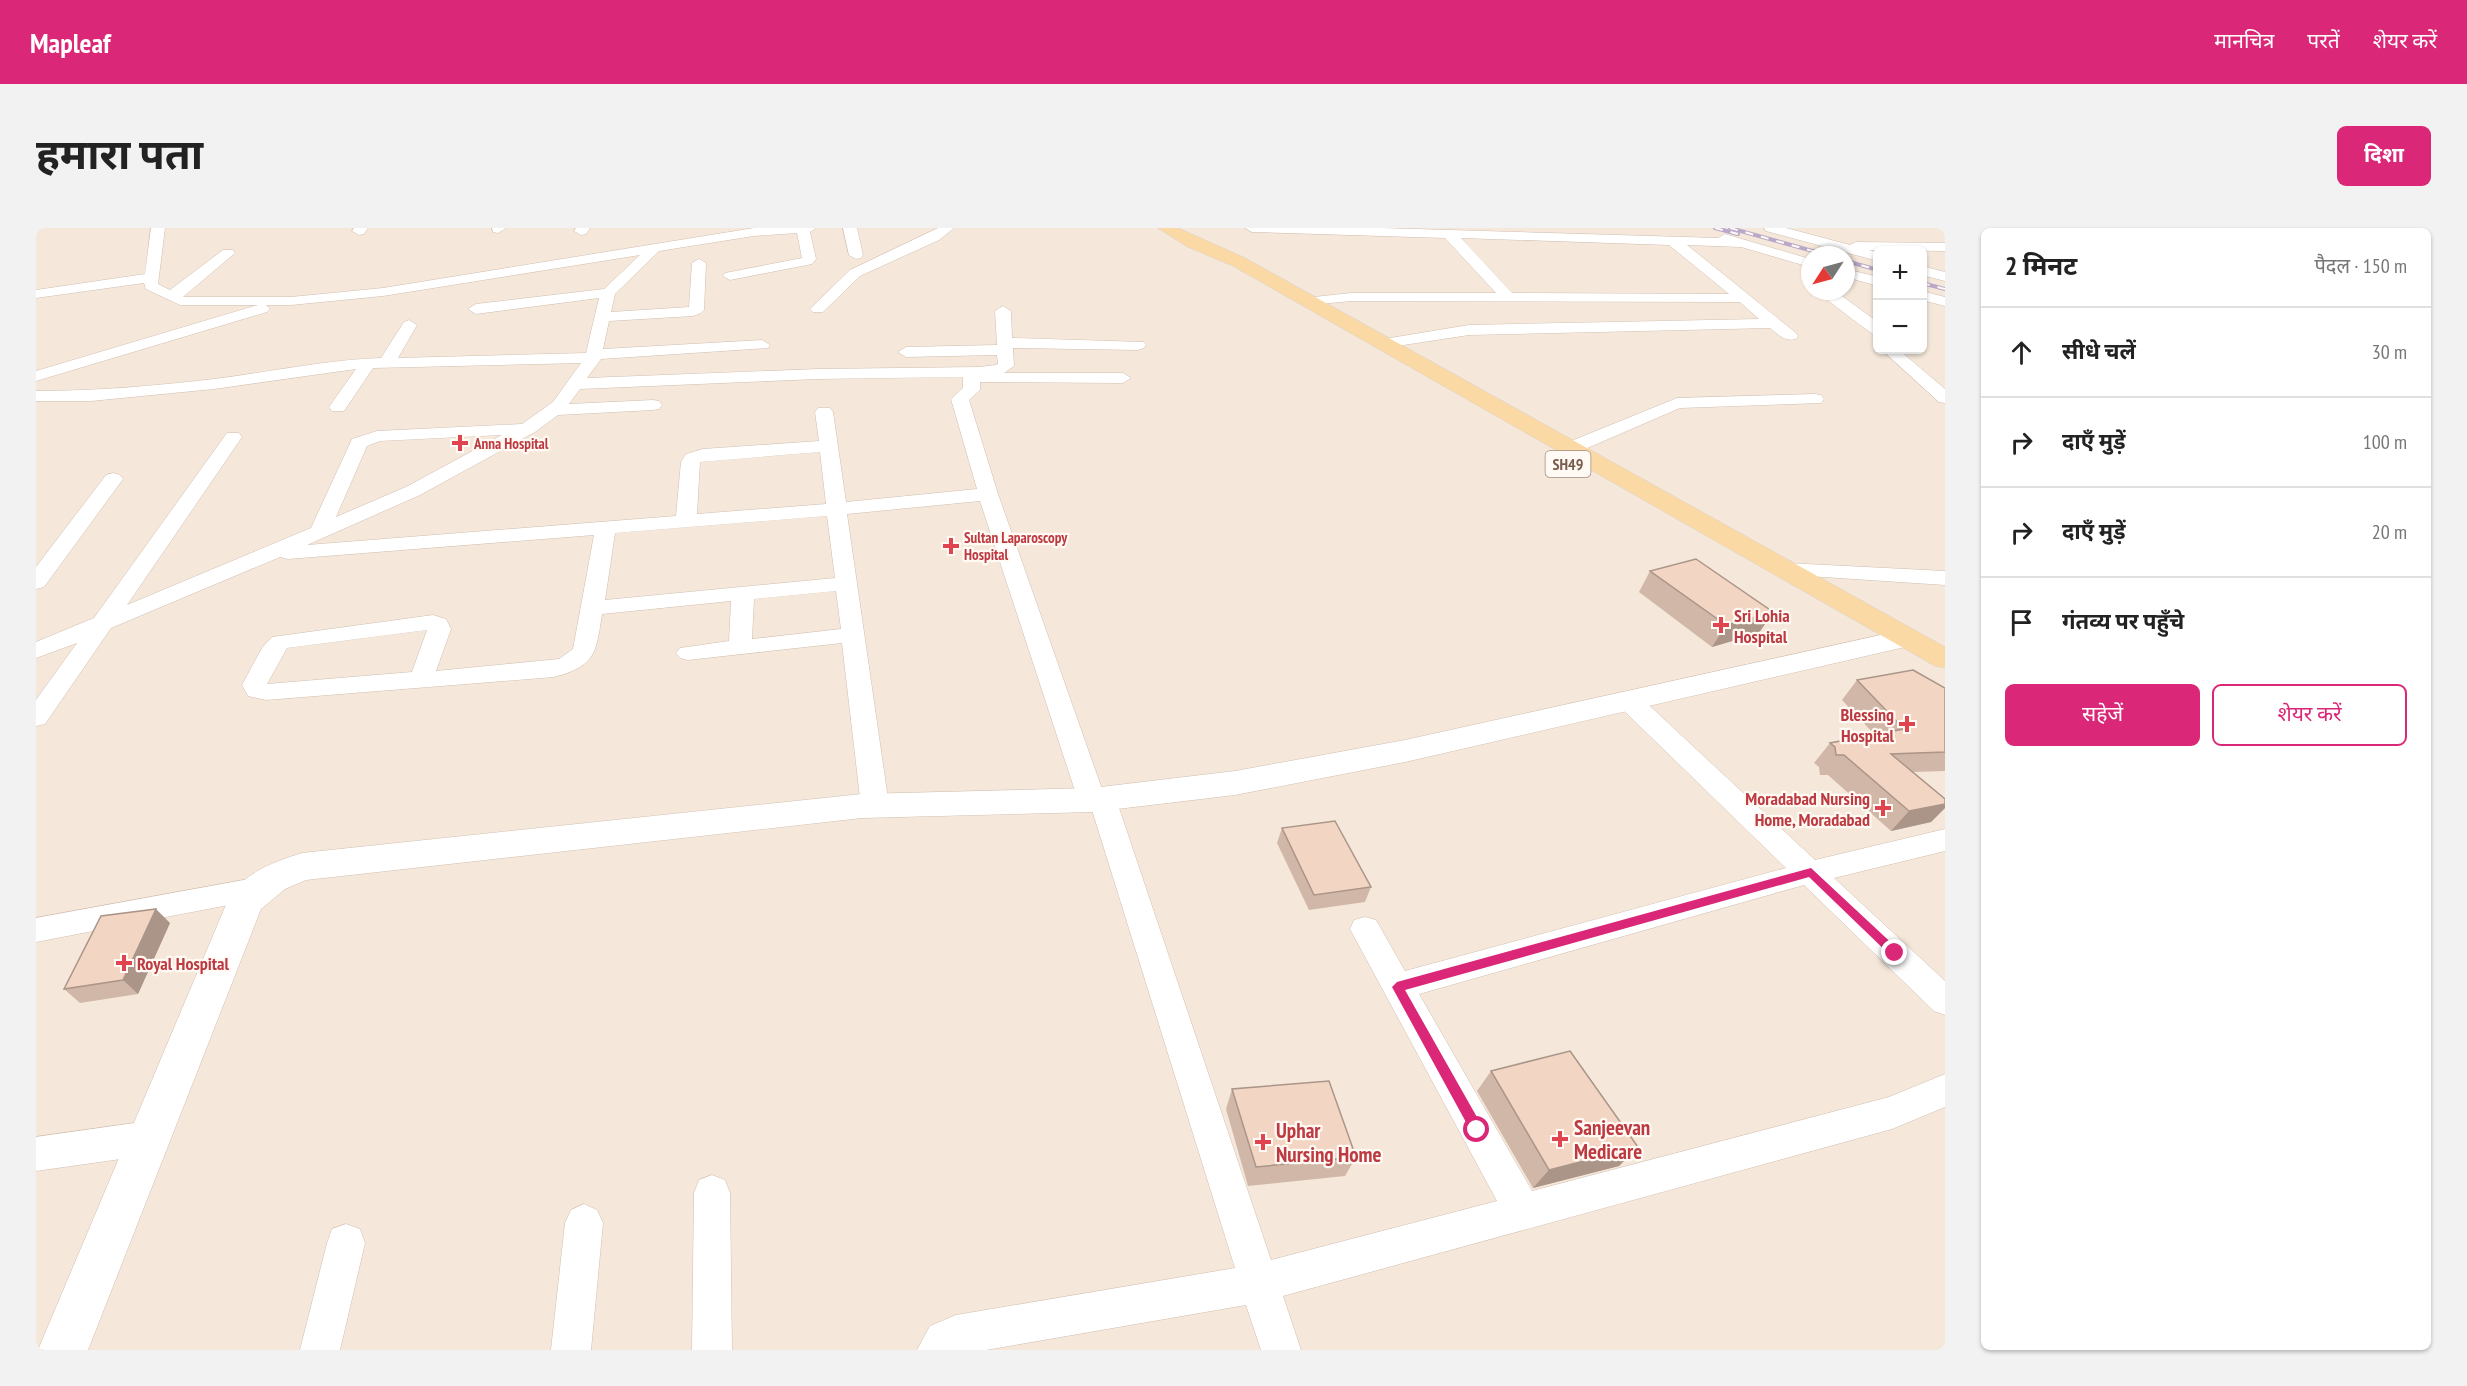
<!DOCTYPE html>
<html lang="hi">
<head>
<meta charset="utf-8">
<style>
  :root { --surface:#fff; --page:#f2f2f2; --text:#222; --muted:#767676; --line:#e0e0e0; --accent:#db2777 }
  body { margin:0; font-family:"PT Sans Narrow","Noto Sans Devanagari",sans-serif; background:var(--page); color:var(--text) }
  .controls { position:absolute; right:18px; top:18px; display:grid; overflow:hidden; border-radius:9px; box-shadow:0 2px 4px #0004 }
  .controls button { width:54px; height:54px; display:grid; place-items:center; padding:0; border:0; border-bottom:2px solid var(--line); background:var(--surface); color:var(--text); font:30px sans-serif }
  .compass { position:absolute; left:1765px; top:18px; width:54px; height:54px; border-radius:50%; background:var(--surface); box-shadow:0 2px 4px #0004; rotate:234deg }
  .stop { position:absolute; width:18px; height:18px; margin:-14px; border:4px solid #db2777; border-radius:50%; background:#fff }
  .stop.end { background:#db2777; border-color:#fff; box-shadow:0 2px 6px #0008 }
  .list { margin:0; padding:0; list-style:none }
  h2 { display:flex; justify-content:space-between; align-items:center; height:78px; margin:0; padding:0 24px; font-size:26px }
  h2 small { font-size:20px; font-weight:400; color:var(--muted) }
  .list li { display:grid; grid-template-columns:39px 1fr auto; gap:18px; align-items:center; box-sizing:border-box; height:90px; padding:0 24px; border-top:2px solid var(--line) }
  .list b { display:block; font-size:22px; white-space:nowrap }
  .list em { font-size:20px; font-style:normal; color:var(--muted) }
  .actions { display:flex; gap:12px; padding:18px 24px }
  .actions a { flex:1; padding:14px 0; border:2px solid var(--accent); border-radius:9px; text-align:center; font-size:21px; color:var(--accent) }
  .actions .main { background:var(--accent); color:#fff }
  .icon { flex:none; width:33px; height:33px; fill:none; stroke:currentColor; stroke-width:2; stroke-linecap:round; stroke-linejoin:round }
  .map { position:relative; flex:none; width:1909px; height:1122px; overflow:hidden; border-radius:9px }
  header { display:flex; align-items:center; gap:36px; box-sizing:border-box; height:84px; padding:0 30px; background:var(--accent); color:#fff }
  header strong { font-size:28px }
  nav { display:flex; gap:33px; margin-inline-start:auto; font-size:21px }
  .intro { display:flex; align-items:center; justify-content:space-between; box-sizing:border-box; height:144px; padding:0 36px }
  h1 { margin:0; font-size:42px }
  .button { padding:15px 27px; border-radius:9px; background:var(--accent); color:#fff; font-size:21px; font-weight:700 }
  main { display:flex; gap:36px; padding:0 36px }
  aside { flex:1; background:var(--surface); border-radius:9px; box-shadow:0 2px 4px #0004 }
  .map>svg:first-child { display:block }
  .residential { fill:#f5e8da; fill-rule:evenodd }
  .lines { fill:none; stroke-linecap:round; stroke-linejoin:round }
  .minor-casing { stroke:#d1beb0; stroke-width:1 }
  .tertiary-casing { stroke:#d1beb0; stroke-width:1 }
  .primary-casing { stroke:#dad1cd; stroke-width:1 }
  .minor { fill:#fff; fill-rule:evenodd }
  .tertiary { fill:#fff; fill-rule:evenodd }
  .primary { fill:#fbd9a5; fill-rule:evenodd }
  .rail-casing { stroke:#b9a8c9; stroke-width:4 }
  .rail { stroke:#fffaf3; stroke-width:2; stroke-dasharray:8; stroke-linecap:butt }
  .wall { fill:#d1b7a8 }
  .shaded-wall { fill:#aa9588 }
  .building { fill:#f3d5c3; stroke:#aa9588; stroke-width:1.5 }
  .route { fill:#db2777 }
  .health-dot { fill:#e0444e; stroke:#fffaf3; stroke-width:2 }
  .labels { text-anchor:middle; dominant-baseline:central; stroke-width:4.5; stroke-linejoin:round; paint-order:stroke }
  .far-health-label { font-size:15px; font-weight:bold; fill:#be3a42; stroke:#fffaf3; text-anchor:start }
  .shield { fill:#fffaf3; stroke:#a28b7f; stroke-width:1.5 }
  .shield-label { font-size:16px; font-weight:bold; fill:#7a5c4d }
  .health-label { font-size:18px; font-weight:bold; fill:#be3a42; stroke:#fffaf3; text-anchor:start }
  .near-health-label { font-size:21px; font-weight:bold; fill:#be3a42; stroke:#fffaf3; text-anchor:start }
</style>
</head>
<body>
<header>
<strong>Mapleaf</strong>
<nav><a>मानचित्र</a><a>परतें</a><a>शेयर करें</a></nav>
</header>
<div class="intro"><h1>हमारा पता</h1><a class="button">दिशा</a></div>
<main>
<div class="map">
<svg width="1909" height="1122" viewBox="0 0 1909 1122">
  <rect width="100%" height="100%" fill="#fdf6ec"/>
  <path class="residential" d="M0,0H1909V1122H0ZM1842,22H1886V122H1842ZM1774,27H1810V63H1774Z"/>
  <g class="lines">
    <defs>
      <g id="minor">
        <path d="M115,0H129L122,56L134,62L187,22H197L199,25L147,69H255L347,60L718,0H780L774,4L780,31L776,36L694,52L687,48L689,45L766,30L761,5L718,8L623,23L579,66L575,84L653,79L656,35L663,31L670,35L668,82L665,85L657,88L573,93L567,121L726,112L734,117L732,120L565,131L551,150L782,141L943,139L960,137L962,136L961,127L870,129L862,124L870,119L961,117L959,83L967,78L975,83L976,110L1108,114L1110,117L1108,120L1102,122L977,120L978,138L968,145H1087L1095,150L1087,155L944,154V162L933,172L962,266L1066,561L1076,564L1080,571L1235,1032L1461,973L1314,701L1318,692L1329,689L1340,692L1369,743L1750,640L1583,478L1580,472L1583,466L1592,464L1601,466L1779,632L1909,601V623L1798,650L1909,753V787L1898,783L1768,657L1383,766L1496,963L1853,869L1909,846V879L1856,901L1247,1068L1265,1122H1225L1210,1077L950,1122H881L894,1098L920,1087L1199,1040L1056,582L1046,579L1042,572L944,273L811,286L853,578L849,585L839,588L829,585L825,578L806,415L652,432L644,430L640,425L644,420L693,413L695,373L566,386C560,425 560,438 518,449L230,472L212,468L206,457L226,420L236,409L397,387L410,391L415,401L400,443L523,431L537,421L558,307L252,331L244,329L75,400L9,496L0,498V472L41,415L0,430V414L58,390L191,205H203L206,209L91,377L275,300L316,211L341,203L486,196L517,174L545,135L337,140L308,183H296L293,179L320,141L178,161L55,173H0V163C59,163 119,158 178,151C234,144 289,132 345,130L368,94L373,92L381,97L362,130L550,125L563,70L440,86L432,81L440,76L568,61L604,27L347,68L255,77H230L234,81L231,84L0,153V143L222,77H144L110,61L108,55L0,70V62L109,46ZM927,149V160L915,171L941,261L810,274L797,184L794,180H782L779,184L783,213L667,221L650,226L645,234L640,288L271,317L384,267L499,204L522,187L617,182L623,181L626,177L623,173L617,172L533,176L544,161L782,151ZM466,207L370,259L300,289L331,218L344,213ZM784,224L790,276L661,286L664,234ZM791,288L799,350L569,372L579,305ZM800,363L805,401L716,411L718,371ZM391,402L376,444L231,456L251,420Z"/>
        <path d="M318,0H332L328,6L323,7L316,3Z"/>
        <path d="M456,0H470L462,5L457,4Z"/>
        <path d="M540,0H554L550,6L545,7L538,3Z"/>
        <path d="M807,0H821L827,27L825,30L820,31L813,27Z"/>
        <path d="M902,0H918L903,12L824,48L787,84H777L774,81L814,42Z"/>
        <path d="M1209,0H1346L1682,10L1689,6L1774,31V39L1705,19L1651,17L1760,105L1762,108L1760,111C1748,114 1742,106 1734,100L1433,107L1348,120L1340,115L1342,112L1433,97L1723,91L1704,74L1315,73L1274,77L1267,73L1269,70L1315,65H1460L1409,10L1216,4ZM1425,10L1633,17L1693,66L1476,65Z"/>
        <path d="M1728,0H1750L1814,17L1820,14L1909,15V23L1833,22L1842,25V33L1730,3Z"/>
        <path d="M1886,38L1909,44V53L1886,47Z"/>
        <path d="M1810,41L1842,49V58L1810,49Z"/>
        <path d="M1782,63H1799L1839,92L1842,109C1837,107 1786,69 1782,63Z"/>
        <path d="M1886,63L1909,69V78L1886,72Z"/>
        <path d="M1846,122H1863L1909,161V175L1903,174Z"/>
        <path d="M1779,166L1785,167L1788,171L1785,175L1644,180L1542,224H1528L1526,220L1528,216L1641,170Z"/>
        <path d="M77,245L84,247L87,251L8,359L0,361V339L70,247Z"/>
        <path d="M1750,335L1909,343V357L1742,346L1739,341L1742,336Z"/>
        <path d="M224,649L234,653L239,661L234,669L0,714V690Z"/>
        <path d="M113,893L126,898L131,910L126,922L113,927L0,943V909Z"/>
        <path d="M676,947L689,952L694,965L696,1122H656L658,965L663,952Z"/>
        <path d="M548,976L561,982L567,995L555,1122H515L529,995L535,982Z"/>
        <path d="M310,996L324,1001L329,1015L304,1122H264L291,1015L296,1001Z"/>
      </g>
      <path id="tertiary" d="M1872,401L1882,404L1886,410L1882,416L1369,534L1199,567L1056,584L826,590L270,652L249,661L225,681L52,1122H2L192,672C206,645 238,634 266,625L826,566L1056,560L1199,543L1369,512Z"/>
      <path id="primary" d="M1122,0H1142L1209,30L1909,419V440L1899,438L1197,38L1152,19Z"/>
    </defs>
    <use href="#minor" class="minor-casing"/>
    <use href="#tertiary" class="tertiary-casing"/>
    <use href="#primary" class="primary-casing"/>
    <use href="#minor" class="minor"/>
    <use href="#tertiary" class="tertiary"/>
    <use href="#primary" class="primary"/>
    <defs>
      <g id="rail">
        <path d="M1679,0L1702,6"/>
        <path d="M1694,0L1791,27"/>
        <path d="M1810,33L1842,42"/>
        <path d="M1886,55L1909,61"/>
      </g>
    </defs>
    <use href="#rail" class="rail-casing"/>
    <use href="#rail" class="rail"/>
  </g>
  <g class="wall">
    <path d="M1614,343L1723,405L1676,419L1603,364Z"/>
    <path d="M1821,452L1909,460V543L1877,544L1909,571V580L1895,594L1855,603L1792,547H1784L1783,539L1778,535L1794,515L1838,506L1806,472Z"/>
    <path d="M1246,600L1335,659L1329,674L1273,682L1241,615Z"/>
    <path d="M134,695L102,766L44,775L28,761Z"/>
    <path d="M1455,843L1602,919L1583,938L1497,960L1441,863Z"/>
    <path d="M1196,861L1320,929L1309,948L1212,958L1190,881Z"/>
  </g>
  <g class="shaded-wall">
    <path d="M1737,384L1723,405L1676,419L1690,397Z"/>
    <path d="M1909,576V580L1895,594L1855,603L1873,583Z"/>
    <path d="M120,681L134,695L102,766L87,752Z"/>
    <path d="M1602,919L1583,938L1497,960L1513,942Z"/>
  </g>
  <g class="building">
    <path d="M1660,331L1737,384L1690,397L1614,343Z"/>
    <path d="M1877,442L1909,460V524L1855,526L1909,571V576L1873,583L1808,527H1800L1799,519L1794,515L1868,501L1821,452Z"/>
    <path d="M1299,593L1335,659L1278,667L1246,600Z"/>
    <path d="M120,681L87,752L28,761L65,688Z"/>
    <path d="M1534,823L1602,919L1513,942L1455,843Z"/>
    <path d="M1293,853L1320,929L1220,939L1196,861Z"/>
  </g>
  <path class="route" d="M1775,640L1863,722V728H1855L1773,649L1369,762L1446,898L1448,902L1446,907L1441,908L1437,907L1356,759L1361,754Z"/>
  <g class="health-dot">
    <path d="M421 206h6v6h6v6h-6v6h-6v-6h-6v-6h6z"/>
    <path d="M912 309h6v6h6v6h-6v6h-6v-6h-6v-6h6z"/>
    <path d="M1682 388h6v6h6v6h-6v6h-6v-6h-6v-6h6z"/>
    <path d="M1868 487h6v6h6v6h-6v6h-6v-6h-6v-6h6z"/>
    <path d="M1844 571h6v6h6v6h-6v6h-6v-6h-6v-6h6z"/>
    <path d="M85 726h6v6h6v6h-6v6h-6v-6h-6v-6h6z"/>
    <path d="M1521 902h6v6h6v6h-6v6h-6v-6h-6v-6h6z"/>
    <path d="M1224 905h6v6h6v6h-6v6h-6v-6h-6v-6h6z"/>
  </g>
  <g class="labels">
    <g class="far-health-label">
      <text x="438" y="215">Anna Hospital</text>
      <text x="928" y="309">Sultan Laparoscopy<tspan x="928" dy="17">Hospital</tspan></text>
    </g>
    <rect class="shield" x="1509.5" y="223" width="45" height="26" rx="4.5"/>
    <g class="shield-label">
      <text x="1532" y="236">SH49</text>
    </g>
    <g class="health-label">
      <text x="1698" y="387">Sri Lohia<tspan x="1698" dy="21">Hospital</tspan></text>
      <text x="1858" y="486" text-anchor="end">Blessing<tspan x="1858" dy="21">Hospital</tspan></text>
      <text x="1834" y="570" text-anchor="end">Moradabad Nursing<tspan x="1834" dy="21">Home, Moradabad</tspan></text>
      <text x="101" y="735">Royal Hospital</text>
    </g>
    <g class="near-health-label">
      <text x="1538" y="899">Sanjeevan<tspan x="1538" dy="24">Medicare</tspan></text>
      <text x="1240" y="902">Uphar<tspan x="1240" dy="24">Nursing Home</tspan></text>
    </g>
  </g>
</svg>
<div class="controls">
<button>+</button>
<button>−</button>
</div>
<svg class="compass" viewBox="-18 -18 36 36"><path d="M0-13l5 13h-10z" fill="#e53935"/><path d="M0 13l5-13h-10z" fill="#767676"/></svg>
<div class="stop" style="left:1441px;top:902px"></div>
<div class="stop end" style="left:1859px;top:725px"></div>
</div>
<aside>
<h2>2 मिनट<small>पैदल · 150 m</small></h2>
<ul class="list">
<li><svg class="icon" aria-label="ahead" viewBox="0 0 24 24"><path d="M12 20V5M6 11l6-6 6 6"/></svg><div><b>सीधे चलें</b></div><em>30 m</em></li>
<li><svg class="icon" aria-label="right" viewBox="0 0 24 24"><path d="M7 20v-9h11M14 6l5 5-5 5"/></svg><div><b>दाएँ मुड़ें</b></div><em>100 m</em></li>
<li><svg class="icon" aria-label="right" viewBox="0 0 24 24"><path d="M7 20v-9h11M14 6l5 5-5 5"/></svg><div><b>दाएँ मुड़ें</b></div><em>20 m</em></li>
<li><svg class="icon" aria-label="arrive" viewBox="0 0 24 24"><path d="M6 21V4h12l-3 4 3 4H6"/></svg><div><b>गंतव्य पर पहुँचे</b></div></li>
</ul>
<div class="actions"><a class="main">सहेजें</a><a>शेयर करें</a></div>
</aside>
</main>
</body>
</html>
